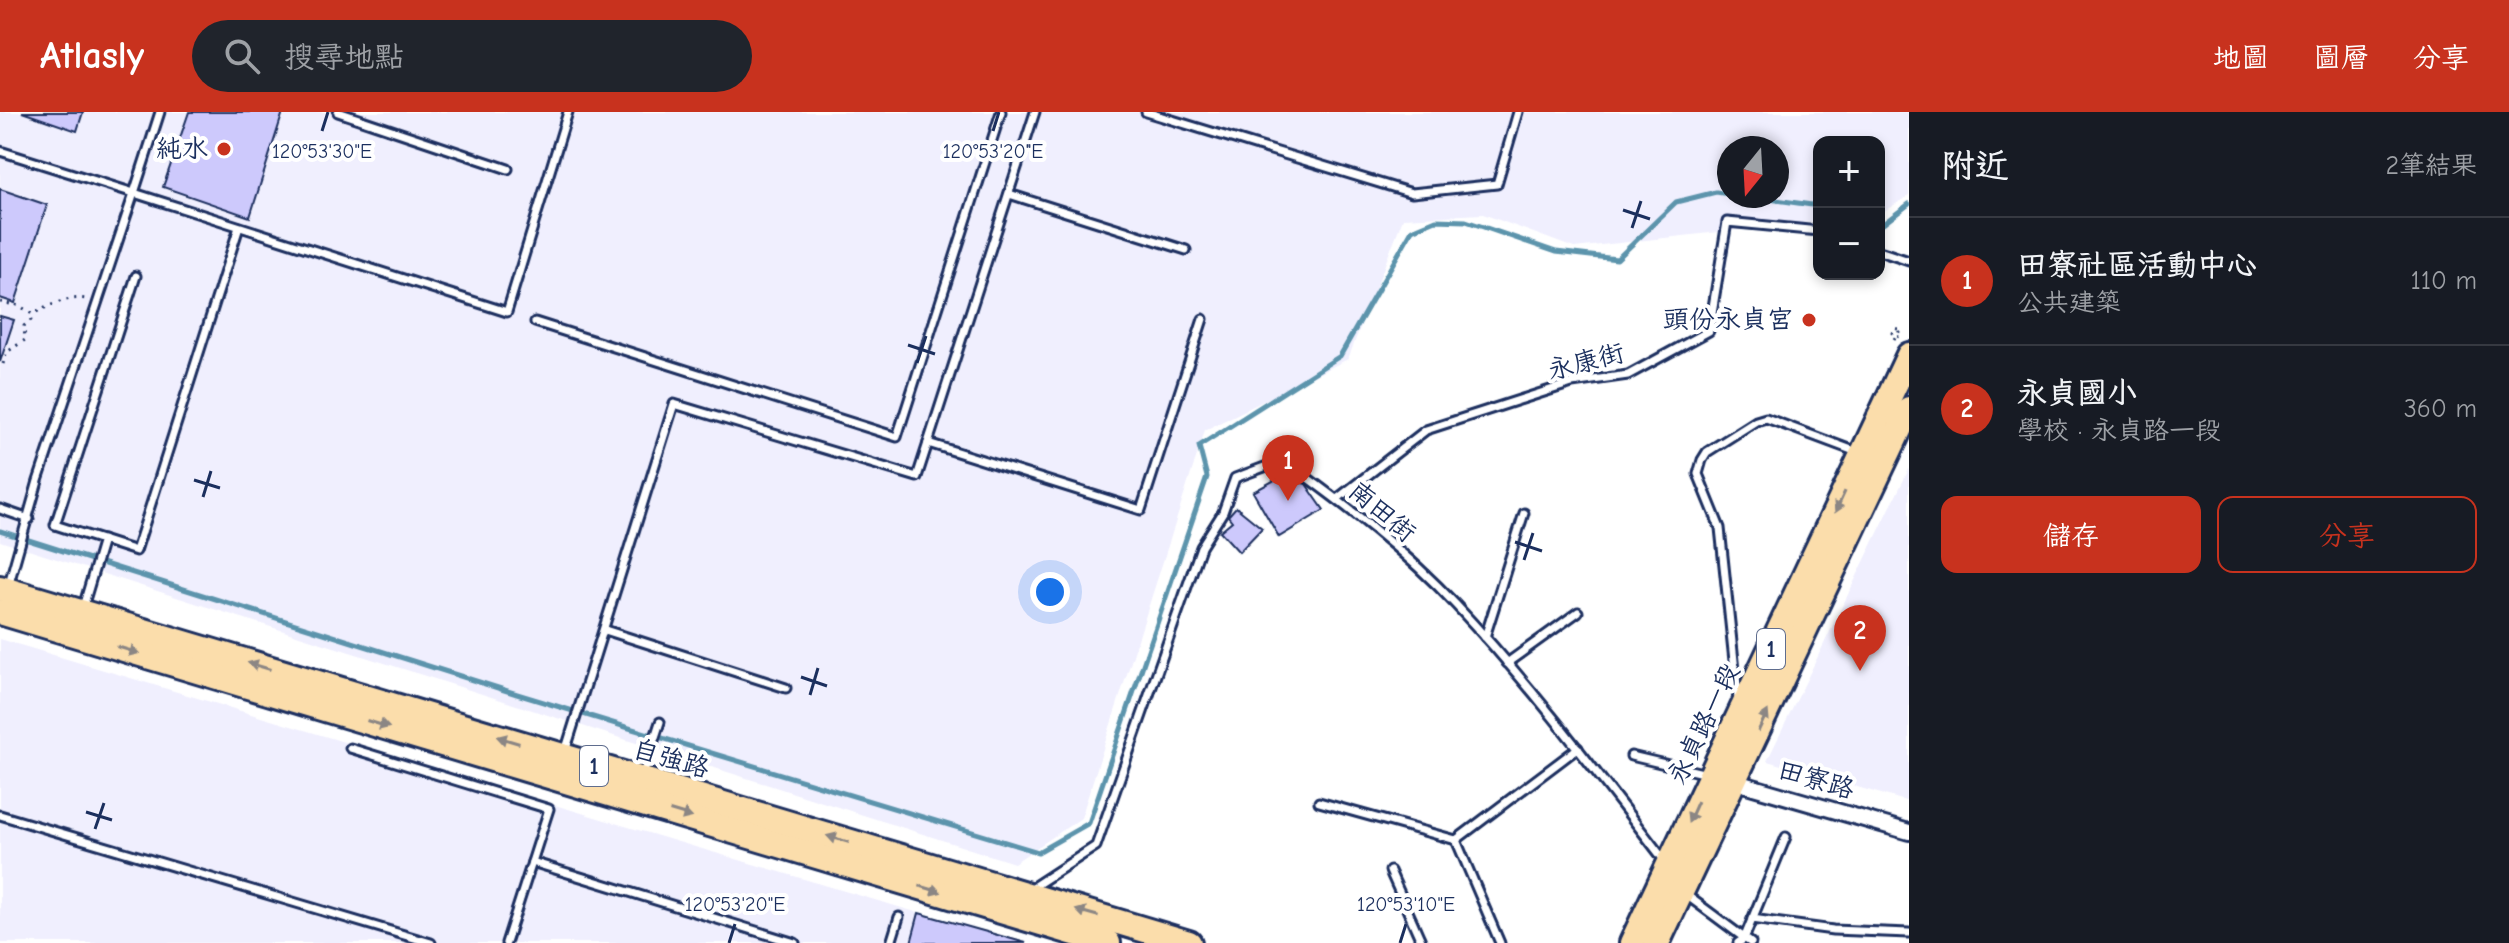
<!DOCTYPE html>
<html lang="zh-TW">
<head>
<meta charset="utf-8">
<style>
  :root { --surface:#171b24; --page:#20242c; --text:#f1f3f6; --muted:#9ea1a6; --line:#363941; --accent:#c8321e }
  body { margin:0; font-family:"Comic Neue","LXGW WenKai TC",sans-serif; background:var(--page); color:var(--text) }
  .controls { position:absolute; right:24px; top:24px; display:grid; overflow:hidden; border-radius:16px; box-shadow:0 4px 12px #0003 }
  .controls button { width:72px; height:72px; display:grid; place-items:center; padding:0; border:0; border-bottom:2px solid var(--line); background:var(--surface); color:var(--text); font:40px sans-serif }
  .compass { position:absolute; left:1717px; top:24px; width:72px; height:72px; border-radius:50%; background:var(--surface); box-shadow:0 4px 12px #0003; rotate:198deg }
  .you { position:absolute; left:1050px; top:480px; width:28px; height:28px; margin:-20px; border:6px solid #fff; border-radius:50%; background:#1a73e8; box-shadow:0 0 0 12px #1a73e833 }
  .badge { display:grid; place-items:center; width:52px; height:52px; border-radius:50%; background:var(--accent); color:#fff; font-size:26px; font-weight:700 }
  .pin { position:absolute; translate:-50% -66px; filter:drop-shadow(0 2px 4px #0008) }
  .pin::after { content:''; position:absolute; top:42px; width:28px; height:24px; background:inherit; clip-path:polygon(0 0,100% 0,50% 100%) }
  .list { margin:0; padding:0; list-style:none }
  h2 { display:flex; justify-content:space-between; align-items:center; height:104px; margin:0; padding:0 32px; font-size:34px }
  h2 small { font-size:26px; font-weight:400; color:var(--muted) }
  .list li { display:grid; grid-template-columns:52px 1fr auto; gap:24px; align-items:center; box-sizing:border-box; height:128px; padding:0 32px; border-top:2px solid var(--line) }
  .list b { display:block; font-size:30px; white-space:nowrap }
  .list p { margin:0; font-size:26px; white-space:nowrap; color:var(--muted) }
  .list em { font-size:26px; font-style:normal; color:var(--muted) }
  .actions { display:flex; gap:16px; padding:24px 32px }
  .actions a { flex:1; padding:18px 0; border:2px solid var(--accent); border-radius:16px; text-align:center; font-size:28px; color:var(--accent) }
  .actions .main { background:var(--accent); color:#fff }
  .icon { flex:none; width:44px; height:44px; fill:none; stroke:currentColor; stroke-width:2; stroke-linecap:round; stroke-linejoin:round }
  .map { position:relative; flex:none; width:1909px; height:831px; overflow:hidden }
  header { display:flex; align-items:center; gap:48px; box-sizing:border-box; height:112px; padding:0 40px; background:var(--accent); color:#fff }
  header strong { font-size:38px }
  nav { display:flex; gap:44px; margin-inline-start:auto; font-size:28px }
  .search { width:560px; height:72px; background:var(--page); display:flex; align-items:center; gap:20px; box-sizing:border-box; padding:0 28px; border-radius:44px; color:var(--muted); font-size:30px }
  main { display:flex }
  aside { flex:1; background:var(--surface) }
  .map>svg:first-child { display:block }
  .built { fill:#f0effe; fill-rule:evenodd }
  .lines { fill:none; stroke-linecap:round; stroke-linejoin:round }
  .stream { stroke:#5c94ac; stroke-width:5 }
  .building { fill:#cdc9fc; stroke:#1b2f5e; stroke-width:2 }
  .lane-casing { stroke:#1b2f5e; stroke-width:13 }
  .street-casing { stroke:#1b2f5e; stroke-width:20 }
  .primary-casing { stroke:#1b2f5e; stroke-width:30 }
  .path { stroke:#1b2f5e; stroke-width:3; stroke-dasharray:2 6; stroke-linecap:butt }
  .lane { stroke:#fff; stroke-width:7 }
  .street { stroke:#fff; stroke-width:14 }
  .primary { stroke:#fbddab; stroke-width:24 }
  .oneway { fill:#8b8684 }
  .ticks { fill:none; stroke:#1b2f5e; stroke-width:3 }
  .poi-dot { fill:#c8321e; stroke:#fff; stroke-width:3 }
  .labels { text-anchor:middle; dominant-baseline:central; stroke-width:8; stroke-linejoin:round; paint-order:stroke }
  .shield { fill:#fff; stroke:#5f6d8e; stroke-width:2 }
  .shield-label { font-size:24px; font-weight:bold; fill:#1b2f5e }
  .poi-label { font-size:26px; fill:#1b2f5e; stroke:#fff; text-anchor:end }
  .street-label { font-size:26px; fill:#1b2f5e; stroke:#fff }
  .ticks-label { font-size:20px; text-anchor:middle; fill:#1b2f5e; stroke:#fff; stroke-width:8; stroke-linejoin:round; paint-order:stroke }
</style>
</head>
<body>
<header>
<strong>Atlasly</strong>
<div class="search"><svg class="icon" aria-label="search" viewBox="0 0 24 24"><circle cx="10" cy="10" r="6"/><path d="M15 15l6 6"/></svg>搜尋地點</div>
<nav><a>地圖</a><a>圖層</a><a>分享</a></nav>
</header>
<main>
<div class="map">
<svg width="1909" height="831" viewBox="0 0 1909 831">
  <rect width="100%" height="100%" fill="#fff"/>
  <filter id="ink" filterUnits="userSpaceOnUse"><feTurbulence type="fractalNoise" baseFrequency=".0125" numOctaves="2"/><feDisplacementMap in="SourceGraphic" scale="16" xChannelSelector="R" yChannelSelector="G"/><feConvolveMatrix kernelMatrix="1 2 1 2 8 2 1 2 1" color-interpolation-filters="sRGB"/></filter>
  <g filter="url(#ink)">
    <g class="built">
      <path d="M0,0H1909V84L1879,102V30H1819V109L1574,136L1483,102L1403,106L1348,247L1205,318L1081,706L1014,751L0,429ZM1729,36H1777V84H1729Z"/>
      <path d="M1909,357V690L1767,649Z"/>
      <path d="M0,527L675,729L919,801L910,831H0Z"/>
    </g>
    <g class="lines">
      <g class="stream">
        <path d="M1747,84L1819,94"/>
        <path d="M1879,111L1883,112L1909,92"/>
        <path d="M0,419L517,582L1038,740L1089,711L1207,365L1199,334L1340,244L1412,118L1436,108L1466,109L1556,140L1617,147L1676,90L1716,80L1729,82"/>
      </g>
    </g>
    <g class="building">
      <path d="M22,0H83L77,19Z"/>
      <path d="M189,0H283L250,105L163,75Z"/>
      <path d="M0,77L47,93L15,191L0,186Z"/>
      <path d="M0,204L14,208L0,250Z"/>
      <path d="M1282,364L1306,372L1324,398L1279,425L1253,380Z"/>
      <path d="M1236,395L1262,416L1239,440L1220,419L1232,409L1228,404Z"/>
      <path d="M919,801L1026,831H911Z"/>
    </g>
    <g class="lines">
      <defs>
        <g id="lane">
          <path d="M338,0L508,57"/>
          <path d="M1146,0L1412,81L1497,72L1518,0"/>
          <path d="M0,39L134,81L160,0"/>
          <path d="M1009,82L1186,138"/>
          <path d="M1879,139L1909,149"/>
          <path d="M136,164L55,413L136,439L239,115"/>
          <path d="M535,210L897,325L1001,0"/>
          <path d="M928,331L1141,398L1203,207"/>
          <path d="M1337,387L1426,318L1572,271L1628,263L1709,219L1727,110L1819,119"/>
          <path d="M0,397L29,407"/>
          <path d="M8,475L38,369L134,81L507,200L568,0"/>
          <path d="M83,495L103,428"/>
          <path d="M605,518L786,576"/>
          <path d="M1485,525L1524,401"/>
          <path d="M1507,551L1578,500"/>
          <path d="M1738,587L1720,416L1698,362L1702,348L1707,340L1756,309L1766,306L1857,340"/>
          <path d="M350,636L549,697L506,831"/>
          <path d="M565,640L674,292L917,365L1035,0"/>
          <path d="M1631,644L1707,662"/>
          <path d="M642,665L660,610"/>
          <path d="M1319,690L1456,728"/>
          <path d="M0,703L431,831"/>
          <path d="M1456,728L1578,636"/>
          <path d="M1456,728L1500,831"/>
          <path d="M532,750L795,831"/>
          <path d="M1390,759L1422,831"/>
          <path d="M1030,777L1096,734L1201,435L1223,400L1235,366L1283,348C1344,392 1405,438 1456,493C1531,573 1597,661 1664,748"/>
          <path d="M1685,782L1751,831"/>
          <path d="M1752,807L1833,818L1909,821"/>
          <path d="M891,831L899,805"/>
          <path d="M1738,831L1744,827L1786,725"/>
        </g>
        <path id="street" d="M1729,668L1909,720"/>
        <g id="primary">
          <path d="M0,476L1189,831"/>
          <path d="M0,500L1108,831"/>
          <path d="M1632,831L1909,243"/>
          <path d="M1657,831L1909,297"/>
        </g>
      </defs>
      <use href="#lane" class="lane-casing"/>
      <use href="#street" class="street-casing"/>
      <use href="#primary" class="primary-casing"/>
      <g class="path">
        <path d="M0,190L20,194L32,202C50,194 66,184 86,187"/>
        <path d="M1898,217L1894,216L1892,221L1899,225"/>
        <path d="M1894,227L1899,220L1898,217"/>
        <path d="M3,252L7,240L25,228L24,214L31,208L32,202"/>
      </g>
      <use href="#lane" class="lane"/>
      <use href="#street" class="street"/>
      <use href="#primary" class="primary"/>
    </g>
    <defs><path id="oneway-solid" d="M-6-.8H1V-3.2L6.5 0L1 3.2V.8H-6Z" transform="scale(2)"/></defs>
    <g class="oneway">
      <use href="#oneway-solid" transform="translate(1840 390) rotate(115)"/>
      <use href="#oneway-solid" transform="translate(128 538) rotate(17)"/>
      <use href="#oneway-solid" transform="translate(259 554) rotate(-163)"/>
      <use href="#oneway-solid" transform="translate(1763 609) rotate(-65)"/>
      <use href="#oneway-solid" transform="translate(378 612) rotate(17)"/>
      <use href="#oneway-solid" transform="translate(508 628) rotate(-163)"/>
      <use href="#oneway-solid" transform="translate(1693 700) rotate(114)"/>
      <use href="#oneway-solid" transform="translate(681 702) rotate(17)"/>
      <use href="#oneway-solid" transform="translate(838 727) rotate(-163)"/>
      <use href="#oneway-solid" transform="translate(930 777) rotate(17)"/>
      <use href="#oneway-solid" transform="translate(1087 801) rotate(-164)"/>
    </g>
  </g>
  <path class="ticks" d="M322,19L328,0M993,19L999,0M1623,98L1650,107M1632,116L1641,89M908,233L935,242M917,251L926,224M194,368L220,376M203,385L211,359M1515,430L1542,439M1524,448L1533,421M801,565L827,574M810,583L818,556M86,700L112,708M95,717L104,691M729,831L735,812M1400,831L1406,812"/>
  <g class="poi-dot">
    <circle cx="224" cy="37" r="8"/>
    <circle cx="1809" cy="208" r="8"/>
  </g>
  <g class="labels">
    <g class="shield">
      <rect x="1757" y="517" width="28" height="40" rx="6"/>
      <rect x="580" y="634" width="28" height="40" rx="6"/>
    </g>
    <g class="shield-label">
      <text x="1771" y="537">1</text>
      <text x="594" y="654">1</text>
    </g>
    <g class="poi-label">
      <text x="208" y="37">純水</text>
      <text x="1793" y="208">頭份永貞宮</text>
    </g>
    <g class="street-label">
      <text transform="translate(1586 250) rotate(-14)">永康街</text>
      <text transform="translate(1382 400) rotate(40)">南田街</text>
      <text transform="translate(1704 612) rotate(-64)">永貞路一段</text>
      <text transform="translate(671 647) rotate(16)">自強路</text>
      <text transform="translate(1816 668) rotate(16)">田寮路</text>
    </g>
  </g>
  <g class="ticks-label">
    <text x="322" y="46">120°53'30"E</text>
    <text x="993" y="46">120°53'20"E</text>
    <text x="735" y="799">120°53'20"E</text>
    <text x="1406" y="799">120°53'10"E</text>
  </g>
</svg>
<div class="controls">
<button>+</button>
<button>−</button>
</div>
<svg class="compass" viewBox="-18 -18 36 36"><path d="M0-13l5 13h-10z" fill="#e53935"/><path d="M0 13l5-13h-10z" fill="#9ea1a6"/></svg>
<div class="you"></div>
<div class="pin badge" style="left:1288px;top:389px">1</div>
<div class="pin badge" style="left:1860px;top:559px">2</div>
</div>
<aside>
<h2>附近<small>2筆結果</small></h2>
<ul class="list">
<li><span class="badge">1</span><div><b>田寮社區活動中心</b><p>公共建築</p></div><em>110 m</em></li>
<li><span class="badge">2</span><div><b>永貞國小</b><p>學校 · 永貞路一段</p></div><em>360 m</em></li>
</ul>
<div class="actions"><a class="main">儲存</a><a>分享</a></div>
</aside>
</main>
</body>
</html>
